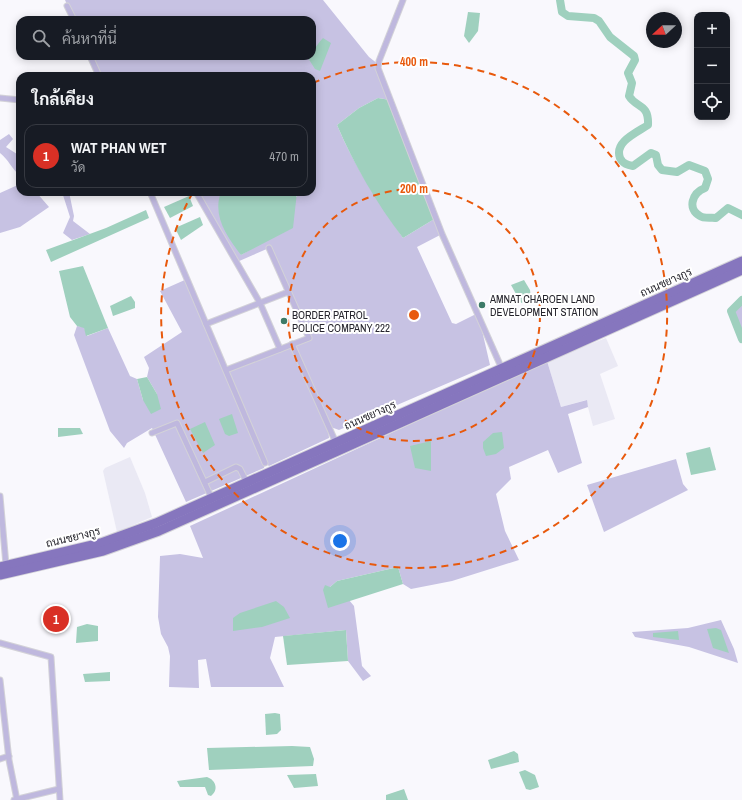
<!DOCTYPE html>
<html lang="th">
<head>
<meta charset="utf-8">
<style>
  :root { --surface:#171b24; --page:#242831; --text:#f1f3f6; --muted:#9ea1a6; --line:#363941; --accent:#d93025 }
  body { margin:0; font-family:"Archivo Narrow",Sarabun,sans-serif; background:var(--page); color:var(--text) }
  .controls { position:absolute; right:12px; top:12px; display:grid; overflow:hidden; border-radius:8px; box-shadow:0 2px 10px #0003 }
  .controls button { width:36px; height:36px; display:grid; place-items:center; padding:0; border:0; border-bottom:1px solid var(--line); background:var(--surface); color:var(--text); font:20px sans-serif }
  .compass { position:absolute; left:646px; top:12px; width:36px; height:36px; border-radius:50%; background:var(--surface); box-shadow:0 2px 10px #0003; rotate:249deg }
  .you { position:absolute; left:340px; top:541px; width:14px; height:14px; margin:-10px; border:3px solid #fff; border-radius:50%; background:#1a73e8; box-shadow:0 0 0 6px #1a73e833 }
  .badge { display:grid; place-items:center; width:26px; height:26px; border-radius:50%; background:var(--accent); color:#fff; font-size:13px; font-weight:700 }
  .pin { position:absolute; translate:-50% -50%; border:2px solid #fff; box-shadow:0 1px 4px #0006 }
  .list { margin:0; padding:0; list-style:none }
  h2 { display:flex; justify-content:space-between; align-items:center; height:52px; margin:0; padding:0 16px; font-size:17px }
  h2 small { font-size:13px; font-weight:400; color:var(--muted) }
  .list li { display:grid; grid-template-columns:26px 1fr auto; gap:12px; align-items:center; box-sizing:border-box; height:64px; margin:0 8px 8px; padding:0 8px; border:1px solid var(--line); border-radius:12px }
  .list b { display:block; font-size:15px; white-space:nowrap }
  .list p { margin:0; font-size:13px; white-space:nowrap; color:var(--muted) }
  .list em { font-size:13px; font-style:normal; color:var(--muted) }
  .icon { flex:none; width:22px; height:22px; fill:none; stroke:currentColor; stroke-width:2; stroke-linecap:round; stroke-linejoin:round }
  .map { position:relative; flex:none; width:742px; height:800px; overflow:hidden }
  .search { position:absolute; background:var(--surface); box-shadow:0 2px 10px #0003; left:16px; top:16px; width:300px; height:44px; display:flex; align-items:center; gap:10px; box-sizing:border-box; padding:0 14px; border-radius:12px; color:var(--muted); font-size:15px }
  .panel { position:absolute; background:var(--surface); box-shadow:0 2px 10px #0003; left:16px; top:72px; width:300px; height:124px; border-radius:12px }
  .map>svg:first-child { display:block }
  .built { fill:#eae9f4 }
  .green { fill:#c7c2e3 }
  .water { fill:#9fd0be }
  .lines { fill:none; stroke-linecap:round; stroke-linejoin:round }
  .river { stroke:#9fd0be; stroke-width:8 }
  .minor-casing { stroke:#d3d2d8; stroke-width:7 }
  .trunk-casing { stroke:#d3d2d8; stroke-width:11 }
  .minor { stroke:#bfb8de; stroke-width:5 }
  .trunk { stroke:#8676be; stroke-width:9 }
  .ring { fill:none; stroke:#e8590c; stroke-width:2; stroke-dasharray:7 5 }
  .poi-dot { fill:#3d7b68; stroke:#fff; stroke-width:1.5 }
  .labels { text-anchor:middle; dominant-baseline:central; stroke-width:4; stroke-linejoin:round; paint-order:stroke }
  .street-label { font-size:11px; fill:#26252d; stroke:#fff }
  .poi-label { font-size:11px; fill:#26252d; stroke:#fff; text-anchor:start }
  .centre { fill:#e8590c; stroke:#fff; stroke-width:2 }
  .ring-label { font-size:12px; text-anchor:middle; font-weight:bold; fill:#e8590c; stroke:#fff; stroke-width:4; stroke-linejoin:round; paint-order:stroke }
</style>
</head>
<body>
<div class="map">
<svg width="742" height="800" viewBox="0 0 742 800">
  <rect width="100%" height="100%" fill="#f9f8fd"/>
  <g class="built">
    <path d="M606,338L618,366L600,374L615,419L593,426L586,400L561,407L547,361Z"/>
    <path d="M130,457L145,493L152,517L117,532L103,471L105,468Z"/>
  </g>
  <g class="green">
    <path d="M65,0H323L369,57L378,64L390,100L378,98L359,108L337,125C354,166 379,202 403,238L436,218L442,234L417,247L452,323L456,324L478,313L490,365L339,430L328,426L329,438L269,466L265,463L264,468L186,502L152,428L127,443L124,448L110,431L74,335L77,326L84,327L87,336L108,328L130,376L137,379L143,400L157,394L147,377L149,368L144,357L182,332L160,291L187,279L226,370L308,338L269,248L237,262L196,192H221L241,255L267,240L297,196V192H312V76H99L90,56H312V20H74Z"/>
    <path d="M9,134L13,139L6,147L20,156V176C12,169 8,159 0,153V140Z"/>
    <path d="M20,184V192H36L49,207L20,227L0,233V193Z"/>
    <path d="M62,192H69L74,216L73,221L90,234L72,240L63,233L70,217Z"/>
    <path d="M742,300V339L731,311Z"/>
    <path d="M547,361L561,407L587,400L588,407L568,414L582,463L558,473L548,450L509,467L511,479L496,494L505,531L519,560L452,581L411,589L403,584L398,567L337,581L330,587L328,607L349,600L354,606L362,666L371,676L363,681L348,661L346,630L275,637L270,658L284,687H211L206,659L198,660L199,688L169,687L170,656L168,647L161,634L158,617L160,556L180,554L203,558L190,526Z"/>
    <path d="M676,459L683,484L688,490L604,532L587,485Z"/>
    <path d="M721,620L734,649L738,663L689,647L635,637L632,632L688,628Z"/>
  </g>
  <g class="water">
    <path d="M468,12L480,13L478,31L469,43L464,36Z"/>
    <path d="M323,38L331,43L320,71L315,69L308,58C313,53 316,45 323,38Z"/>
    <path d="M378,98L390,100L436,218L403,238C377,204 354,165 337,125L359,108Z"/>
    <path d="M221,192H297L293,228L241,255C227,236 212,216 221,192Z"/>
    <path d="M189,196L193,206L170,218L164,207Z"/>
    <path d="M146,210L149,218L51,262L46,250L106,228Z"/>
    <path d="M200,217L203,225L181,240L175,228Z"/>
    <path d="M83,266L108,328L86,336L84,328L77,326L70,317L59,271Z"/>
    <path d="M524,280L530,290L531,299L521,303L511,285Z"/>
    <path d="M131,296L135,302V308L113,316L110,306Z"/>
    <path d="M147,377L157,394L161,409L151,414L143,400L137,379Z"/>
    <path d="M232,414L238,433L229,436L225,434L219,419Z"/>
    <path d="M205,422L215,445L203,453L190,429Z"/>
    <path d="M58,428H80L83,434L58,437Z"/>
    <path d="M502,432L504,448L496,454L486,456L483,448V442L493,433Z"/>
    <path d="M431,441V471L415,468L410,446Z"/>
    <path d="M710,447L716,470L691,475L686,453Z"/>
    <path d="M398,567L403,584L328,608L323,590L325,585L330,587L337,581Z"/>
    <path d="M276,601L284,607L290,618L262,627L233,631V618L240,613Z"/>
    <path d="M87,624L98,626V641L76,643L77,627Z"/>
    <path d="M716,628L721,630L729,653L713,648L707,629Z"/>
    <path d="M346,630L348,661L287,665L283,636Z"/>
    <path d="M678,631L679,640L653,637V633Z"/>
    <path d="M110,672V681L85,682L83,674Z"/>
    <path d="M275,713L280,714L281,730L277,734L266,735L265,714Z"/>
    <path d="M292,746L310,747L314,759L313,766L209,770L207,748Z"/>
    <path d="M514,751L518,754L519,762L491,769L488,760Z"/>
    <path d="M525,770L535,775L539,787L530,790L526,789L519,772Z"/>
    <path d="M316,774L318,786L294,788L287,775Z"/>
    <path d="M207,777C216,780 219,790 211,796L208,795L205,787H180L177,781Z"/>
    <path d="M404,789L408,800H386V795Z"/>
  </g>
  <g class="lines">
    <g class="river">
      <path d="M560,0L562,12L568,16L594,18L599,21L610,37L634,56L635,60L628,73L632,83L629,96C636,108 649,103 648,125C636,133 614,142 620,158C623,164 628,165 633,166L651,153L656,155L658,165L662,170L677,172L689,165L705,171L708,179L705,188C692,193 687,209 700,216C704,219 712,217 716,218L728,208L742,215"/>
      <path d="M742,300L731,311L742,339"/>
    </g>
    <defs>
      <g id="minor">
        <path d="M403,0L379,61L378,68L442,234L502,369"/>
        <path d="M67,6L74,20"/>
        <path d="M90,56L99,76"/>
        <path d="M0,98L20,100"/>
        <path d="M150,192L265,463"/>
        <path d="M196,192L260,303L280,349"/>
        <path d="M206,324L288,292"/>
        <path d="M292,344L336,443"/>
        <path d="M226,370L309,338L269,248"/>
        <path d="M152,433L177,423L212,499"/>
        <path d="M205,482L236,467L240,469L247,483"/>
        <path d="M0,496L6,565"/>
        <path d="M0,643L51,657L60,800"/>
        <path d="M0,680L9,760L17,800"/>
        <path d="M0,759L9,756"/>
        <path d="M14,800L59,789"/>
      </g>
      <g id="trunk">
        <path d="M0,567L101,543L156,523L742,261"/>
        <path d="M0,575L103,551L159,531L742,270"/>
      </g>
    </defs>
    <use href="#minor" class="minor-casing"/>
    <use href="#trunk" class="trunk-casing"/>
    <use href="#minor" class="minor"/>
    <use href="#trunk" class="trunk"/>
  </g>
  <g class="ring">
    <circle cx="414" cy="315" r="126"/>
    <path d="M313 83A253 253 0 1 1 193 192"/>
  </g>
  <g class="poi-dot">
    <circle cx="482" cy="305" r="4"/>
    <circle cx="284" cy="321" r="4"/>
  </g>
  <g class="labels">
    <g class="street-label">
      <text transform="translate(666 282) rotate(-24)">ถนนชยางกูร</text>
      <text transform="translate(370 415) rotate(-24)">ถนนชยางกูร</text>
      <text transform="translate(73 537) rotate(-14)">ถนนชยางกูร</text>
    </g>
    <g class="poi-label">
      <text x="490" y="299">AMNAT CHAROEN LAND<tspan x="490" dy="13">DEVELOPMENT STATION</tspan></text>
      <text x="292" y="315">BORDER PATROL<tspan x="292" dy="13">POLICE COMPANY 222</tspan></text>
    </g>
  </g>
  <circle cx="414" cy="315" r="6" class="centre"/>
  <g class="ring-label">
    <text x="414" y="66">400 m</text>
    <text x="414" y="193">200 m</text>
  </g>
</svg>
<div class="controls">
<button>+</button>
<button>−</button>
<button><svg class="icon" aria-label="locate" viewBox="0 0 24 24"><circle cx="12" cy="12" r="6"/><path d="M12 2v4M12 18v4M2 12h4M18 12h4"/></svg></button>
</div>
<svg class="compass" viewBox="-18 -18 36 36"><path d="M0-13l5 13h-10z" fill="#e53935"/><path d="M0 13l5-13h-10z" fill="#9ea1a6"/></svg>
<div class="you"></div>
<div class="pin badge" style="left:56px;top:619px">1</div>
<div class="search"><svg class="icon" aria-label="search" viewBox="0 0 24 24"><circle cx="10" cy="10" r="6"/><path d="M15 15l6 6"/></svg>ค้นหาที่นี่</div>
<section class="panel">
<h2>ใกล้เคียง<small></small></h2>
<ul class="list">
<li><span class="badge">1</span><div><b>WAT PHAN WET</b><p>วัด</p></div><em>470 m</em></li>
</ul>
</section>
</div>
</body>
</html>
